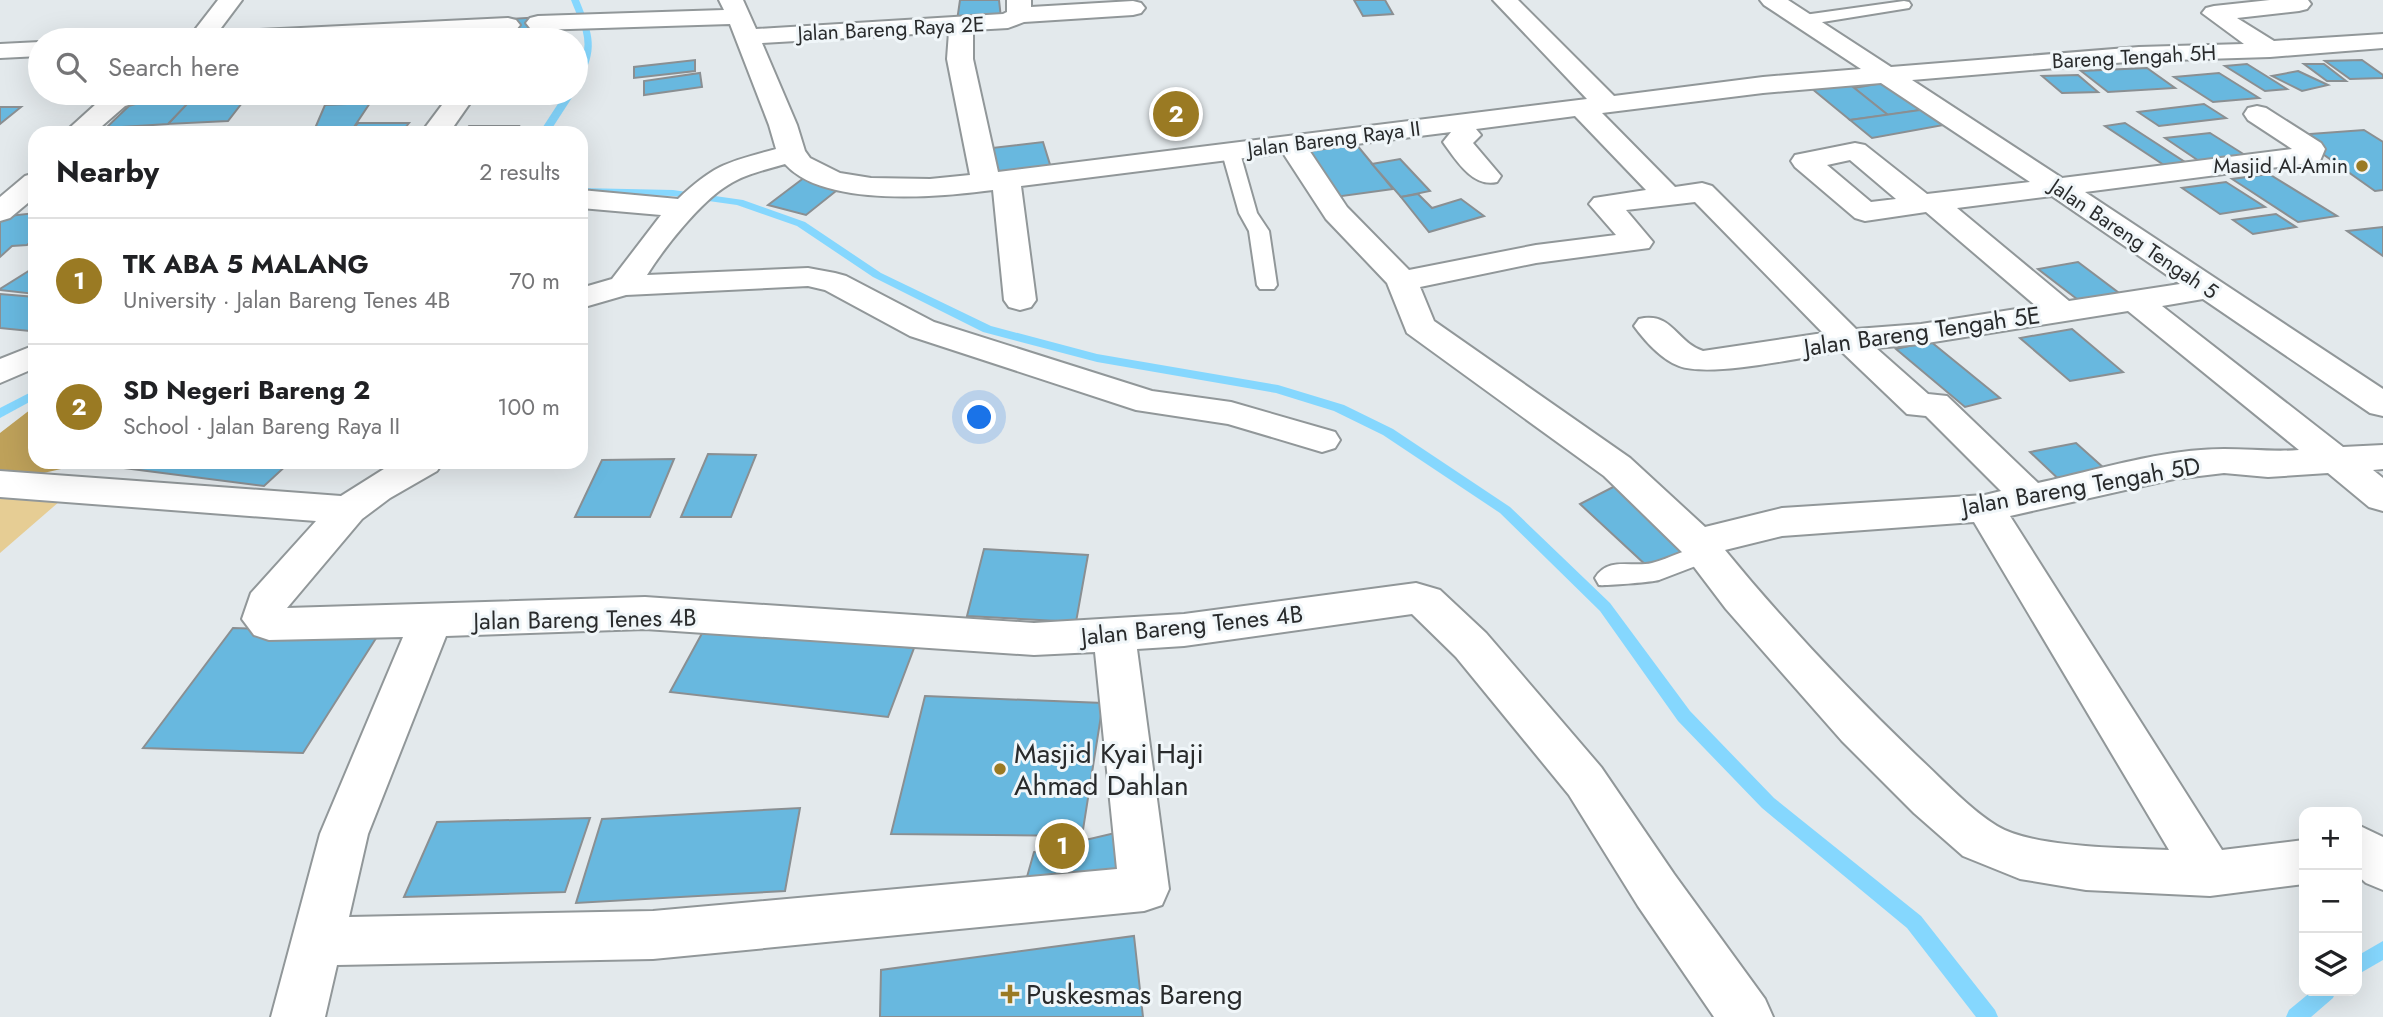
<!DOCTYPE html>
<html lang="en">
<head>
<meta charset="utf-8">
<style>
  :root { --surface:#fff; --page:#f2f2f2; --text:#202124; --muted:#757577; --line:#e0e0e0; --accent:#9a7a23 }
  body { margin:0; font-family:Jost,sans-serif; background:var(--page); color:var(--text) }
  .controls { position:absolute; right:21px; bottom:21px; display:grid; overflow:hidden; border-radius:14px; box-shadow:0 7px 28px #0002 }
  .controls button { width:63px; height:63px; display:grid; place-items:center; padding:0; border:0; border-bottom:2px solid var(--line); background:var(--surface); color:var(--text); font:35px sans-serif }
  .you { position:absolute; left:980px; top:418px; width:24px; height:24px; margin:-18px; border:5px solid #fff; border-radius:50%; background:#1a73e8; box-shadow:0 0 0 10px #1a73e833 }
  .badge { display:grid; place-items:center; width:46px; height:46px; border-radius:50%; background:var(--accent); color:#fff; font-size:23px; font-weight:700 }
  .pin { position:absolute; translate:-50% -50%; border:4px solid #fff; box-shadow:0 2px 7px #0006 }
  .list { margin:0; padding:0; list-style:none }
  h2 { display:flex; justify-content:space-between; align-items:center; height:91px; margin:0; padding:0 28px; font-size:30px }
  h2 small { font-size:23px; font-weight:400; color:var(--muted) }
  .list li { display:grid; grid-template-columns:46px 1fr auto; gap:21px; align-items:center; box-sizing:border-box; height:126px; padding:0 28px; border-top:2px solid var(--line) }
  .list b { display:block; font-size:26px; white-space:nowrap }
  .list p { margin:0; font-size:23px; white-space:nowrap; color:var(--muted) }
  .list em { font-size:23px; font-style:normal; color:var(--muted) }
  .icon { flex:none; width:38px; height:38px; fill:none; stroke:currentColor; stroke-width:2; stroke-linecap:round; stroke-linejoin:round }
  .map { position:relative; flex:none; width:2383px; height:1017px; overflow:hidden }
  .search { position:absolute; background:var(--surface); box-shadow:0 7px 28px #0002; left:28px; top:28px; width:560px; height:77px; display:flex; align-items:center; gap:18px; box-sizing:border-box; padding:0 24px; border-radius:38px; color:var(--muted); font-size:26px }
  .panel { position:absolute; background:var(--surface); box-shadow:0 7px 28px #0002; left:28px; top:126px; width:560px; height:343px; border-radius:21px }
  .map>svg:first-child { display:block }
  .green { fill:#e6cd94 }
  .forest { fill:#bea15a }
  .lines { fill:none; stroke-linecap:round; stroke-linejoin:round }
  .stream { fill:#85d7fe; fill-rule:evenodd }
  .building { fill:#68b8df; stroke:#8a8f92; stroke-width:2 }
  .lane-casing { stroke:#919799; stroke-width:4 }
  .street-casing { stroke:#919799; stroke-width:4 }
  .lane { fill:#fff; fill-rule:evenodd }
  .street { fill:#fff; fill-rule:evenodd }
  .poi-dot { fill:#9a7a23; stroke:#f0f6f9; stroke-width:2.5 }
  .labels { text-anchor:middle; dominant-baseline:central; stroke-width:6; stroke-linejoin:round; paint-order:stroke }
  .far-street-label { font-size:21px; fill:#292b2c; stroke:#f0f6f9 }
  .far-poi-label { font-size:21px; fill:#292b2c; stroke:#f0f6f9; text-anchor:end }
  .street-label { font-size:24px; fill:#292b2c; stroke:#f0f6f9 }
  .near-poi-label { font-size:28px; fill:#292b2c; stroke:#f0f6f9; text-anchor:start }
</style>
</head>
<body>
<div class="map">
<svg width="2383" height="1017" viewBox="0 0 2383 1017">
  <rect width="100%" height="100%" fill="#e3e9ec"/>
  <path class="green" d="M0,496L60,501L0,553Z"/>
  <path class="forest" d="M35,406V462H92L39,474L0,473V433Z"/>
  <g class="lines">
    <g class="stream">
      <path d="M571,0H579C593,35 599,49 579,84L576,85C575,72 582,63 584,51C587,33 577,16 571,0Z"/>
      <path d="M565,93H575L549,133H539Z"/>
      <path d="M581,188L673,190L743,200L805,222L881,273L991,326L1097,354L1278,385L1344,405L1393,429L1510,507L1610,603L1690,711L1774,798L1921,916L1995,1010L1998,1017H1976L1907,928L1762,808L1678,721L1600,611L1500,513L1383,435L1334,411L1276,393L1097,362L983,332L873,277L797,226L737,205L673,196L581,194Z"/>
      <path d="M35,390V399L0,418V408Z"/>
      <path d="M2383,941V960L2357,975V956Z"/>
      <path d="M2312,991H2336L2333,998L2311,1017H2286L2289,1010Z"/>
    </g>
  </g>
  <g class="building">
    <path d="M960,0H999L1001,18L957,21Z"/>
    <path d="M1354,0H1385L1393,14L1363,16Z"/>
    <path d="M541,17L532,35L502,38L511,19Z"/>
    <path d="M695,60V71L634,78V67Z"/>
    <path d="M2362,60L2383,75V78L2350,79L2325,61Z"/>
    <path d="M2247,64L2287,89L2265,91L2225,66Z"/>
    <path d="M2304,64H2324L2346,81H2327Z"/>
    <path d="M2147,68L2175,88L2108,92L2081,71Z"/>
    <path d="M2298,71L2328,85L2302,91L2272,76Z"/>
    <path d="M700,73L702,87L644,95V81Z"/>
    <path d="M2219,73L2259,98L2213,102L2174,77Z"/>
    <path d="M2078,75L2098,92L2062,93L2042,76Z"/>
    <path d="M1888,82L1927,109L1888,115L1854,88Z"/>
    <path d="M1848,83L1888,115L1850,120L1811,88Z"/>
    <path d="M249,94L228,121L168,124L192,98Z"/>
    <path d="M183,97L180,102H189L168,124L106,128L132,103L156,102L160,99Z"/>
    <path d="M370,103L352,130L313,133L325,105Z"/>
    <path d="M2204,104L2226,118L2159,126L2138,112Z"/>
    <path d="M0,107H21L0,124Z"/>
    <path d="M1927,109L1949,124L1872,138L1850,120Z"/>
    <path d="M358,123H409L401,133H349Z"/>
    <path d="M2125,123L2191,166L2170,169L2105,126Z"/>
    <path d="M469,126H519L516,133H463Z"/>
    <path d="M2364,130L2383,142V190L2375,191L2296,135Z"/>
    <path d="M2210,133L2245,155L2199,161L2165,138Z"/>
    <path d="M1043,142L1052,171L990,178L983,149Z"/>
    <path d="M1356,144L1393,189L1335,197L1309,151Z"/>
    <path d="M1400,159L1430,191L1401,197L1372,164Z"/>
    <path d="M2269,174L2337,216L2298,222L2232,179Z"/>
    <path d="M805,177L841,187L806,215L768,205Z"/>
    <path d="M2226,182L2265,207L2220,214L2182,188Z"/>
    <path d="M1418,194L1432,208L1461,199L1484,216L1429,232L1401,197Z"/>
    <path d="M35,213V238L27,245L12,246L0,257V217Z"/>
    <path d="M2276,214L2296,227L2253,234L2233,220Z"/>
    <path d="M2383,227V256L2347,231Z"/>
    <path d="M2078,262L2127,299L2086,306L2038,269Z"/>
    <path d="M35,267V294L0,290V289Z"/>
    <path d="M0,294L35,297V328L30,331L0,328Z"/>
    <path d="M2072,329L2123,372L2070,381L2020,338Z"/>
    <path d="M1930,341L2000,398L1965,407L1896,349Z"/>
    <path d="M2076,443L2115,478L2068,488L2030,452Z"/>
    <path d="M708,454L756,455L731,517H681Z"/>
    <path d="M674,459L650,517H575L602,460Z"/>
    <path d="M121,462H290L264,486L116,467Z"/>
    <path d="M1621,483L1694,550L1648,567L1580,504Z"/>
    <path d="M984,549L1088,555L1076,622L967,616Z"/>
    <path d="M706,626L914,648L888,717L670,692Z"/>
    <path d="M233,628L380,632L303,753L143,748Z"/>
    <path d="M925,696L1103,703L1082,836L891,834Z"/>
    <path d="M800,808L785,891L576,903L602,819Z"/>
    <path d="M590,818L565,892L404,897L437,822Z"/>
    <path d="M1132,829L1131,880L1023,891L1034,852Z"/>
    <path d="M1134,936L1143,1017H880L881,970Z"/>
  </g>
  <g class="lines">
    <defs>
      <g id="lane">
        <path d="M1904,1L1909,2L1911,5L1909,8L1804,25L1796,20L1804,15Z"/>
        <path d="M1231,148L1240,153L1257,213L1269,231L1277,285L1274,289H1260L1257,285L1249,231L1239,213L1222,153Z"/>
        <path d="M1705,544L1714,547L1718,553L1714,559L1659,580C1652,582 1604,586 1599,585L1595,578C1608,556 1632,568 1652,563C1670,558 1687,549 1705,544Z"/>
      </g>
      <g id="street">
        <path d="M218,0H242L218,32L508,18L516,20L520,25L516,30L508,32L346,40H187Z"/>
        <path d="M719,0H743L756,29L1003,14L1007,12V0H1031V7L1133,1L1141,3L1145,8L1141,13L1133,15L1024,22L1008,28L973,30V59L998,172L1587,99L1493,0H1518L1614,96L1763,77L1861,69L1764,5L1760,0H1788L1891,67L2139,47L2244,44L2202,13L2206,8L2214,6L2270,0H2308L2311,4L2307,9L2299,11L2237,18L2274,41L2383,34V48L2270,57L2139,61L1912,80L2062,178L2292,149L2248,120L2244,114L2248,108L2257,106L2266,108L2321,143L2325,149L2320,161L2310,163L2085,192L2383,389V416L2370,413L2203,299L2162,306L2343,447L2383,445V469L2373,470L2383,478V511L2369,507L2328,473L2268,477L2224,473L2174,479L2010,516L2222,850L2304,840V884L2210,896L2086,890L2020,879L1963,856L1914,813L1842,741L1726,609L1685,555L1604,476L1407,333L1387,283L1326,219L1283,153L1021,186L1036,300L1031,307L1020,310L1009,307L1004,300L993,190C940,197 824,208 785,164C765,170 745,174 728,185C700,202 664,248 647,275L808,268L835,273L846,276L934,322L1152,391L1231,402L1335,432L1340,440L1335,448L1322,452L1228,424L1136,410L910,336L825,290L808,286L626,295L581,308V288L612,279L661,215L581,208V190L678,199C715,164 728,162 776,149L769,125L730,24L538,30L530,28L526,23L530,18L538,16L724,10ZM949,32L947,59L970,175L930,179L871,178L840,173L810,158L805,151L797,125L762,43ZM1881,83L2030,182L1927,194L1865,145L1855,143L1795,155L1791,161L1795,167L1855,218L1865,221L1926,212L2036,306L1921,324L1856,329L1712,186L1702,183L1675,187L1602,113L1763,93ZM1575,116L1646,190L1594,198L1589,204L1616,235L1536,245L1409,270L1347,207L1309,150L1451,132L1443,142C1456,160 1473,188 1497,182L1501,176L1473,143L1481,135L1476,129ZM1850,160L1896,199L1871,202L1827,165ZM2052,196L2180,284L2069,301L1957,208ZM1695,202L1823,333L1703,351C1676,342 1672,311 1639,319L1634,326C1645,341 1661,359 1679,366C1711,378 1803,357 1841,351L1907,414L1926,416L2001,491L1985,495L1782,508L1705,527L1630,458L1434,321L1420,287L1536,263L1649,248L1653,242L1626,210ZM2128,311L2299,450C2274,452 2250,449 2224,449C2162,449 2098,470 2038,483L1947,396L1928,394L1876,348L1921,344ZM1974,522L2169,850C2125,848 2033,848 1997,826C1968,808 1942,779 1917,756C1849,691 1784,622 1725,550L1782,536Z"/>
        <path d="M40,42V56L0,58V44Z"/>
        <path d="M113,93H153L149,99L125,106L94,133H64L107,94Z"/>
        <path d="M451,93H477L449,133H421Z"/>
        <path d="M35,173V197L10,218L0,221V197L25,176Z"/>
        <path d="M35,345V368L0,383V359Z"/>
        <path d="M395,462H443L437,471L390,498L362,519L287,608L645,597L1034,623L1184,614L1416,583L1440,590L1486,633L1601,767L1674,874L1765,999L1773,1017H1714L1638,906L1569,795L1456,657L1412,614L1184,646L1137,649L1169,889L1162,905L1144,911L653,959L337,965L325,1017H271L320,834L403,637L269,640L254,635L242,619L251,593L316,521L0,497V471L341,496ZM645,629L1034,655L1095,652L1117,869L653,911L349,917L368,834L446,636Z"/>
        <path d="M2360,826L2383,837V890L2366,883L2357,875V827Z"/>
      </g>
    </defs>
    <use href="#lane" class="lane-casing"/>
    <use href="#street" class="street-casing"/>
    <use href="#lane" class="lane"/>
    <use href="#street" class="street"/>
  </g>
  <g class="poi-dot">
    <circle cx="2362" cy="166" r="7"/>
    <circle cx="1000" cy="769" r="7"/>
    <path d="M1006.5 983.5h7v7h7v7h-7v7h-7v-7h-7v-7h7z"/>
  </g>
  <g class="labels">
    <g class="far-street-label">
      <text transform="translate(891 29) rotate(-3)">Jalan Bareng Raya 2E</text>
      <text transform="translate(2134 57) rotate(-3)">Bareng Tengah 5H</text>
      <text transform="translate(1334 139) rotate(-7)">Jalan Bareng Raya II</text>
      <text transform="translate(2134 239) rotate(34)">Jalan Bareng Tengah 5</text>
    </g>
    <g class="far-poi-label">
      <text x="2348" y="166">Masjid Al-Amin</text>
    </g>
    <g class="street-label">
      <text transform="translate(1922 331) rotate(-8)">Jalan Bareng Tengah 5E</text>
      <text transform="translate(2081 486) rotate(-10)">Jalan Bareng Tengah 5D</text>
      <text transform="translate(585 619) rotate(-1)">Jalan Bareng Tenes 4B</text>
      <text transform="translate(1192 625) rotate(-6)">Jalan Bareng Tenes 4B</text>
    </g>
    <g class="near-poi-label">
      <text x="1014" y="753">Masjid Kyai Haji<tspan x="1014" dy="32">Ahmad Dahlan</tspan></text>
      <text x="1026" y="994">Puskesmas Bareng</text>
    </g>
  </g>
</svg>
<div class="controls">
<button>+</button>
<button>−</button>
<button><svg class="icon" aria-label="layers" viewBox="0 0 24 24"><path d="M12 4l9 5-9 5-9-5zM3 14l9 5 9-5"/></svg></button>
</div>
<div class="you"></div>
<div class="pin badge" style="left:1062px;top:846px">1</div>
<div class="pin badge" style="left:1176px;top:114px">2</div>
<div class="search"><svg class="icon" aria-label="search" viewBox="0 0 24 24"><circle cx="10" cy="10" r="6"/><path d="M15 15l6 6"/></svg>Search here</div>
<section class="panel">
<h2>Nearby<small>2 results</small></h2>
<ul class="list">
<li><span class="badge">1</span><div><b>TK ABA 5 MALANG</b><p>University · Jalan Bareng Tenes 4B</p></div><em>70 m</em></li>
<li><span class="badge">2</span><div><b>SD Negeri Bareng 2</b><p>School · Jalan Bareng Raya II</p></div><em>100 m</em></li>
</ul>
</section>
</div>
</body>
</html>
